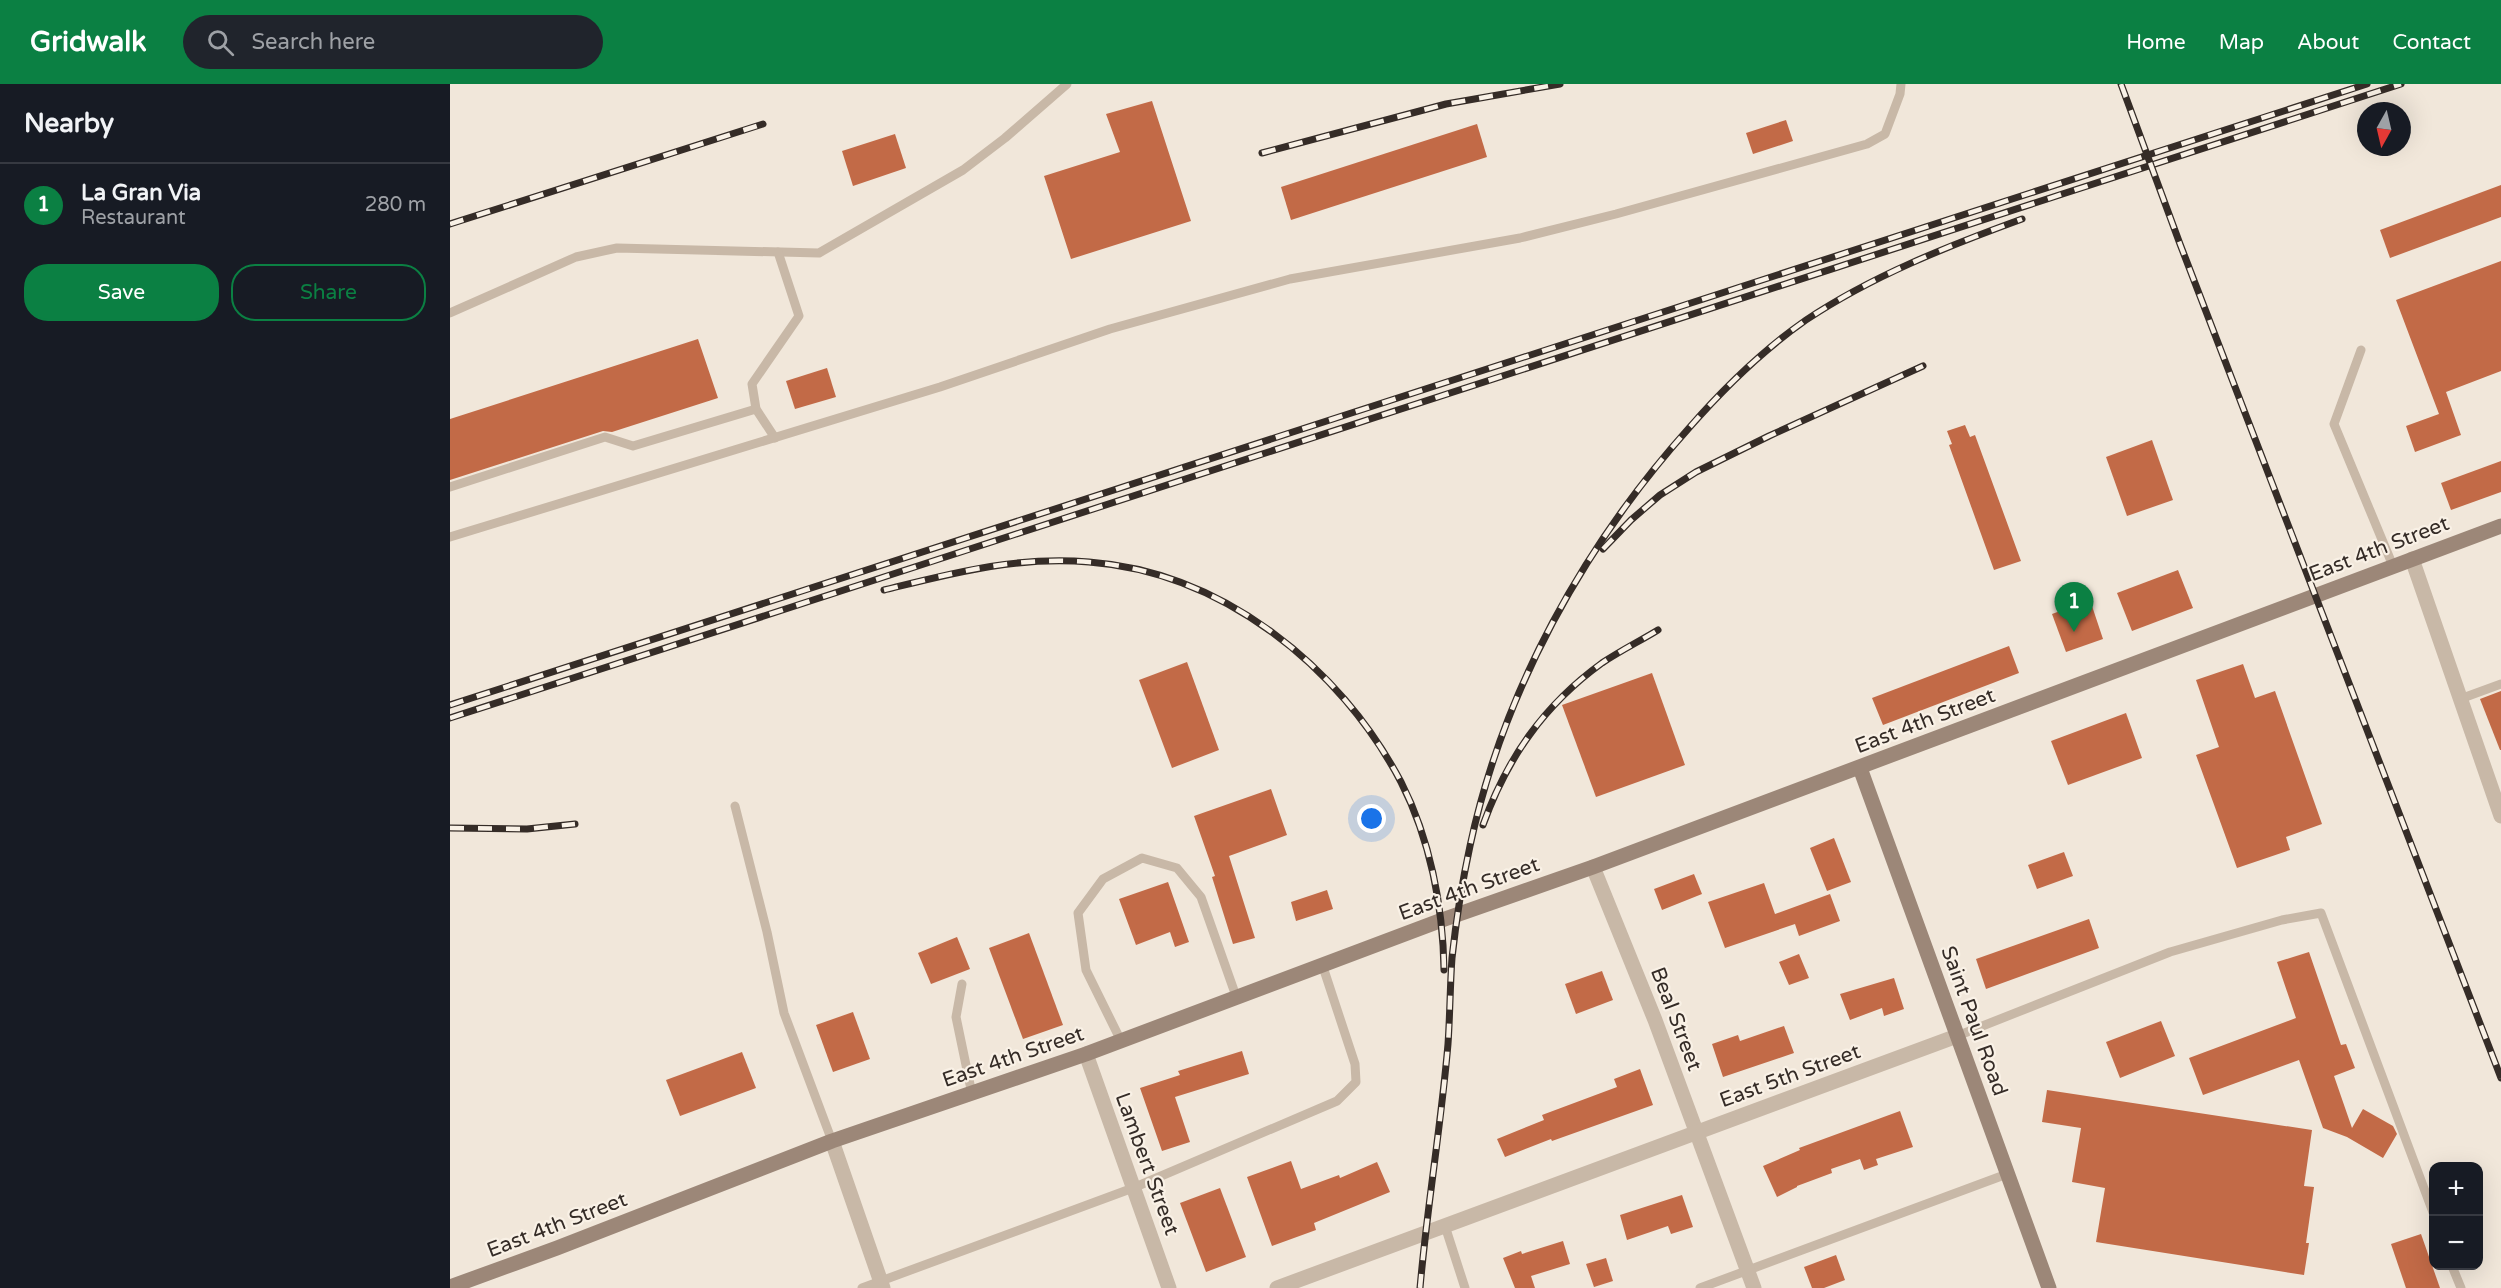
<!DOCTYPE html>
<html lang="en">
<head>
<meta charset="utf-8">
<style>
  :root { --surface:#171b24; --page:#20242c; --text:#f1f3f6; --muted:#9ea1a6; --line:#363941; --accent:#0b8043 }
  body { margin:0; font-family:"Varela Round",sans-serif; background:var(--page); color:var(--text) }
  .controls { position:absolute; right:18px; bottom:18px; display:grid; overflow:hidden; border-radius:12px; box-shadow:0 6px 24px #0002 }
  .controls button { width:54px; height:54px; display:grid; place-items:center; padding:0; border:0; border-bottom:2px solid var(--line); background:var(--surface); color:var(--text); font:30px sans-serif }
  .compass { position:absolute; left:1907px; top:18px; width:54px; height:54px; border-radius:50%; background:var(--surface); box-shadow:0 6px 24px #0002; rotate:188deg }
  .you { position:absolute; left:922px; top:735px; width:21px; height:21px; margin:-15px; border:4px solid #fff; border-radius:50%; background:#1a73e8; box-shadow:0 0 0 9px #1a73e833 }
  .badge { display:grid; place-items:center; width:39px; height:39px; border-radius:50%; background:var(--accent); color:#fff; font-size:20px; font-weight:700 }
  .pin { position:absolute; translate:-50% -50px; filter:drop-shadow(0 2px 3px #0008) }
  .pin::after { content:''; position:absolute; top:32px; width:21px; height:18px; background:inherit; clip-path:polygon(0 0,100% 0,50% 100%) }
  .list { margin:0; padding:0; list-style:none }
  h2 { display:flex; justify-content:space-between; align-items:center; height:78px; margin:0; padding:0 24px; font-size:26px }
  h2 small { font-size:20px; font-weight:400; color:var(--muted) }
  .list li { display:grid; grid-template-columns:39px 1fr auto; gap:18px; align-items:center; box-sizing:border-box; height:84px; padding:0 24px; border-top:2px solid var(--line) }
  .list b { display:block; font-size:22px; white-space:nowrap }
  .list p { margin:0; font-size:20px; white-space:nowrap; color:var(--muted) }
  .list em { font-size:20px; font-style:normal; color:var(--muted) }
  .actions { display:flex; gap:12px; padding:18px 24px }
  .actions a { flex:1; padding:14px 0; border:2px solid var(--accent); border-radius:24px; text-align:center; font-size:21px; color:var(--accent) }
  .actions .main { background:var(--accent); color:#fff }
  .icon { flex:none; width:33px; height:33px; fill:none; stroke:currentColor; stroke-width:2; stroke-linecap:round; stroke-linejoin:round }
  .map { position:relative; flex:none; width:2051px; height:1204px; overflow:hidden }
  header { display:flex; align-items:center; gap:36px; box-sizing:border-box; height:84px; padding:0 30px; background:var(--accent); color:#fff }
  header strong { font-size:28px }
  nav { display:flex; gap:33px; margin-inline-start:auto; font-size:21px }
  .search { width:420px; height:54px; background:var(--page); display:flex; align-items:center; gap:15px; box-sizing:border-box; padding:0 21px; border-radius:33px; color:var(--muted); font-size:22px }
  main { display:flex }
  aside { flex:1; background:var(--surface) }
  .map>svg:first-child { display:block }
  .building { fill:#c26a47 }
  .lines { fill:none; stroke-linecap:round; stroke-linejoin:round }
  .service { stroke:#c8b8a7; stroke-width:9 }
  .minor { stroke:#c8b8a7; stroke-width:15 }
  .secondary { stroke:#9c8778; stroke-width:15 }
  .rail-casing { stroke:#352c27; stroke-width:7 }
  .rail { stroke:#f9f1e6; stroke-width:4.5; stroke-dasharray:14; stroke-linecap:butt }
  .labels { text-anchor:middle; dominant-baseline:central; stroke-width:4.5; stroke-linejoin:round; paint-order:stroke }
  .street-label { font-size:21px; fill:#352c27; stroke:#f9f1e6 }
</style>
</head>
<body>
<header>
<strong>Gridwalk</strong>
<div class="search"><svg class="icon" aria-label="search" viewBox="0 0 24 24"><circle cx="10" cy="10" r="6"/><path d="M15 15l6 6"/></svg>Search here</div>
<nav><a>Home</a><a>Map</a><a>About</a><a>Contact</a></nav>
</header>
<main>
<aside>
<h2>Nearby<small></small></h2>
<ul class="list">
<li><span class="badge">1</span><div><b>La Gran Via</b><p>Restaurant</p></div><em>280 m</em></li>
</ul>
<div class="actions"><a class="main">Save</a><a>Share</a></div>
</aside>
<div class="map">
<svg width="2051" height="1204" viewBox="0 0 2051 1204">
  <rect width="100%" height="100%" fill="#f1e7da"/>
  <g class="building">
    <path d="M702,17L741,137L621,175L594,92L670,68L656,30Z"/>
    <path d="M1336,36L1343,57L1303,70L1296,49Z"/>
    <path d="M1027,40L1037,73L841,136L831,103Z"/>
    <path d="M445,50L456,84L403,102L392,67Z"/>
    <path d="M2051,101V133L1940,174L1930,146Z"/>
    <path d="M2051,177V287L1996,308L2011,351L1965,368L1956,342L1989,330L1946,216Z"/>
    <path d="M248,255L268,314L162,348L153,347L0,396V335Z"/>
    <path d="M377,284L386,313L345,325L336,297Z"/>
    <path d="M1515,341L1520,353L1525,351L1571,477L1544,486L1499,361L1502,360L1497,347Z"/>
    <path d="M1702,356L1723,416L1677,432L1656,373Z"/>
    <path d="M2051,377V408L2001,426L1991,399Z"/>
    <path d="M1728,486L1743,524L1682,547L1667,509Z"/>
    <path d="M1640,516L1653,555L1616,568L1602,530Z"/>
    <path d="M1559,562L1569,589L1433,641L1422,614Z"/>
    <path d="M737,578L769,666L722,684L689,596Z"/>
    <path d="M1793,580L1805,614L1825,607L1872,740L1836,753L1840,766L1787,784L1746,671L1769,663L1746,596Z"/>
    <path d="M1202,589L1235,681L1146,713L1112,621Z"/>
    <path d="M2051,607V666H2050L2030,615Z"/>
    <path d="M1676,629L1692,674L1618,701L1601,657Z"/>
    <path d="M821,705L837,751L779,772L805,854L783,860L762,793L765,792L744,732Z"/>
    <path d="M1384,754L1401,798L1377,807L1360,764Z"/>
    <path d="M1614,768L1623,792L1587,805L1578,781Z"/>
    <path d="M1244,790L1252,810L1212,826L1204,805Z"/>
    <path d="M718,798L739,858L725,863L720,848L686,861L669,815Z"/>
    <path d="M1314,799L1325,830L1380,810L1390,837L1349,852L1345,840L1275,864L1258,818Z"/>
    <path d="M877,806L883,825L846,837L841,818Z"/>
    <path d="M1639,835L1649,864L1536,905L1526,875Z"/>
    <path d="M579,849L613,941L573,955L539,864Z"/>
    <path d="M507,853L520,885L481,900L468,869Z"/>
    <path d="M1859,868L1891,961L1896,960L1905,984L1884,992L1902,1044L1913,1025L1943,1042L1947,1050L1933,1074L1897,1053L1873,1044L1849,976L1753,1011L1739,974L1846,934L1827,878Z"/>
    <path d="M1349,870L1359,894L1339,901L1329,878Z"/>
    <path d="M1152,887L1163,916L1126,930L1115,900Z"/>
    <path d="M1444,894L1454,925L1434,932L1432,924L1400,936L1390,910Z"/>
    <path d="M403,928L420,975L383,988L366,941Z"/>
    <path d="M1711,937L1725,972L1670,994L1656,958Z"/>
    <path d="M1334,942L1344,969L1273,993L1262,960L1288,951L1290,957Z"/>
    <path d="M792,967L799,990L725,1013L740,1058L712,1067L690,1004L730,991L728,987Z"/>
    <path d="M292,968L306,1004L230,1032L216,996Z"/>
    <path d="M1190,985L1203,1021L1102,1057L1101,1055L1055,1073L1047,1055L1094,1036L1092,1031L1167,1003L1164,995Z"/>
    <path d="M1597,1006L1862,1046L1854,1102L1864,1103L1856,1159H1859L1854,1191L1646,1158L1655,1104L1622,1098L1631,1044L1592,1038Z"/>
    <path d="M1450,1027L1463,1063L1426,1075L1428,1081L1414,1086L1410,1075L1381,1085L1382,1089L1347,1102V1103L1327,1113L1313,1082L1350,1066L1349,1064Z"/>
    <path d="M841,1077L851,1105L889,1091L890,1094L927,1078L940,1108L864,1139L866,1146L822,1162L797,1093Z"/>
    <path d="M770,1104L796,1173L756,1188L730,1119Z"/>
    <path d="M1232,1111L1243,1143L1221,1150L1218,1142L1177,1156L1170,1131Z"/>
    <path d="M1971,1150L1990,1204H1956L1941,1160Z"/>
    <path d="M1113,1157L1120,1180L1081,1192L1085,1204H1065L1053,1174L1071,1167L1072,1170Z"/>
    <path d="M1386,1171L1395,1196L1374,1204H1362L1354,1183Z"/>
    <path d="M1156,1174L1163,1197L1144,1203L1136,1180Z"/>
  </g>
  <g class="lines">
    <g class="service">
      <path d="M0,229L126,173L167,164L369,169L513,86L555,54L617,0"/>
      <path d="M1911,266L1884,340L1943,482"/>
      <path d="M325,354L306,325L302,300L349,232L328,168"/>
      <path d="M0,403L155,353L183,362L306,325"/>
      <path d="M0,453L490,303L660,245L840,195L1070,154L1166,130L1417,60L1435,50L1450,10L1451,0"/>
      <path d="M2010,615L2051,600"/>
      <path d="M285,722L317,848L334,929L382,1057"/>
      <path d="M512,900L506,933L522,1010"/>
      <path d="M1507,952L1720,868L1832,836L1871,829L1984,1131"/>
      <path d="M671,957L636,886L628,829L653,795L692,774L727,784L751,813L787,915"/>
      <path d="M995,1142L1015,1204"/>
      <path d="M2002,1182L2011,1204"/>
      <path d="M412,1204L683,1104L887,1017L906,998L905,980L873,883"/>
      <path d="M1250,1204L1557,1090"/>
    </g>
    <g class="minor">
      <path d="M1962,475L2051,732"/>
      <path d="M1143,783L1205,936L1304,1204"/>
      <path d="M636,970L719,1204"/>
      <path d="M382,1057L433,1204"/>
      <path d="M827,1204L1507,952"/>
    </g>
    <g class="secondary">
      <path d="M1410,684L1599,1204"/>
      <path d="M0,1203L107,1164L382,1057L636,970L992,836L1143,783L2051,442"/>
    </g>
    <defs>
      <g id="rail">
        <path d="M1671,0L1730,160L2051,994"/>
        <path d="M812,69L996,20L1110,0"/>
        <path d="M0,140L313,40"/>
        <path d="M1153,465L1181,436L1210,411L1246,388L1319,352L1473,282"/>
        <path d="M434,506C503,489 566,472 639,478C772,488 890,582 951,698C980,755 993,822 994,886"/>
        <path d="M0,621L1917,0"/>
        <path d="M0,634L1951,0"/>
        <path d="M1033,741C1057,674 1094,621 1152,579C1170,567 1190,557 1208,546"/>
        <path d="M0,744L77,745L125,740"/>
        <path d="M970,1204C977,1123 991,1042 998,960C1000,931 1000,902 1002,874C1006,837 1012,799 1020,762C1053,607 1134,461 1239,344C1274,304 1313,266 1356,236C1422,192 1498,162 1572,135"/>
      </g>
    </defs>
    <use href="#rail" class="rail-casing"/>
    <use href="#rail" class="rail"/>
  </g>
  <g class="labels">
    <g class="street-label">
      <text transform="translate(1929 465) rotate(-21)">East 4th Street</text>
      <text transform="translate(1475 637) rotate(-21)">East 4th Street</text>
      <text transform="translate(1019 805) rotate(-20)">East 4th Street</text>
      <text transform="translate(1226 935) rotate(69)">Beal Street</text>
      <text transform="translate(1524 937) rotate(70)">Saint Paul Road</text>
      <text transform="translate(563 973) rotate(-19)">East 4th Street</text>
      <text transform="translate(1340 992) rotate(-20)">East 5th Street</text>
      <text transform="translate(697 1080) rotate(70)">Lambert Street</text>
      <text transform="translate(107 1141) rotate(-21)">East 4th Street</text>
    </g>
  </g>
</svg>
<div class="controls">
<button>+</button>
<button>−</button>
</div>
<svg class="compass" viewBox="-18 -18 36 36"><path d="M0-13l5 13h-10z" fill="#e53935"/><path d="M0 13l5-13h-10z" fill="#9ea1a6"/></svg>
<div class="you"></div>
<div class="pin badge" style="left:1624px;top:548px">1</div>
</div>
</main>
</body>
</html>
